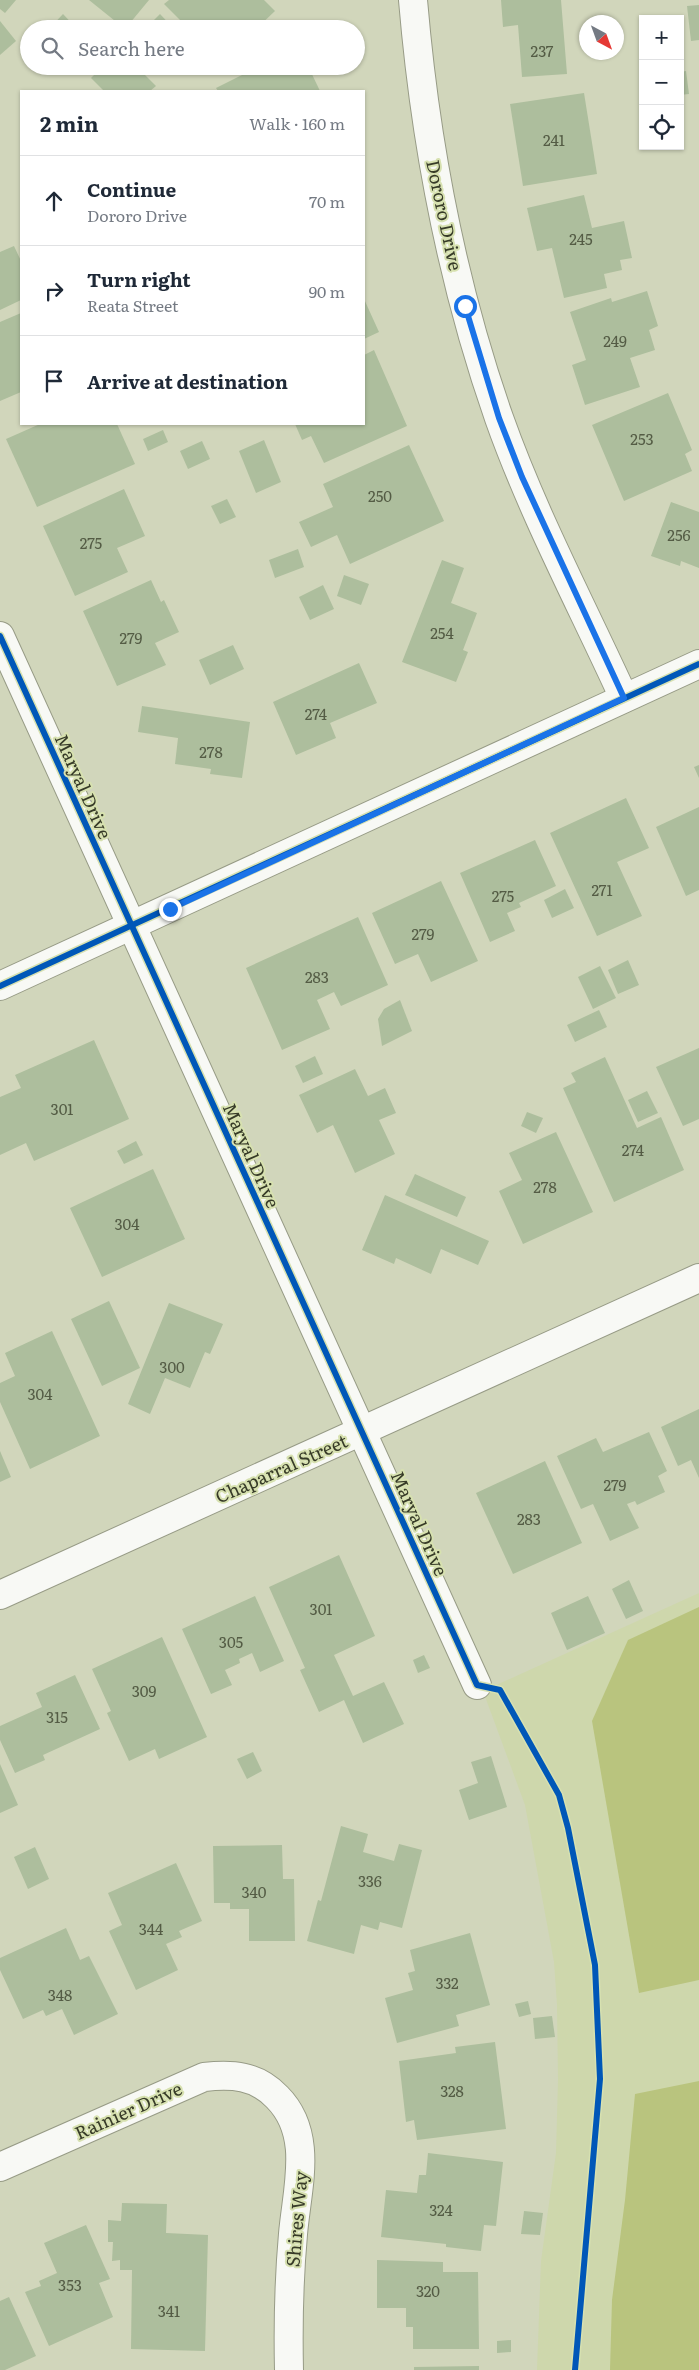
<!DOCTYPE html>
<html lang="en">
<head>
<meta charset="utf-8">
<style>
  :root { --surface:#fff; --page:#f6f6f7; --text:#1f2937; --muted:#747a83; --line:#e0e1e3 }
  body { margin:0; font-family:Literata,serif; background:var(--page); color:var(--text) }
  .controls { position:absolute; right:15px; top:15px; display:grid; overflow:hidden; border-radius:0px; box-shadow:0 1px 4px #0004 }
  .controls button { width:45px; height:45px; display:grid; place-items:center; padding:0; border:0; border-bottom:1px solid var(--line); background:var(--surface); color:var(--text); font:25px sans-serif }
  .compass { position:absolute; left:579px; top:15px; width:45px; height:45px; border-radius:50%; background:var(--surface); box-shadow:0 1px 4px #0004; rotate:139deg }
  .stop { position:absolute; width:15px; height:15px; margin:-11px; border:4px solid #1a73e8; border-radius:50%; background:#fff }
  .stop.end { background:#1a73e8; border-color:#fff; box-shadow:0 1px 5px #0008 }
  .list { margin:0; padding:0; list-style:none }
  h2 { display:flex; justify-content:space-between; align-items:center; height:65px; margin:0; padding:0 20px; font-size:21px }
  h2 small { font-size:16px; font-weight:400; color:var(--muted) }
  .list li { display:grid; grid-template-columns:32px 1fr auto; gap:15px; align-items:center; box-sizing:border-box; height:90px; padding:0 20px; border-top:1px solid var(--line) }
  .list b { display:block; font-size:19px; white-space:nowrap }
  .list p { margin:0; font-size:16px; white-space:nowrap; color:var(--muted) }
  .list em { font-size:16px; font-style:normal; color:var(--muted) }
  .icon { flex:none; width:28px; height:28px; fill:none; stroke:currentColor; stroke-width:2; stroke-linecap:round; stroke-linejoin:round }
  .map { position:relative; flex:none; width:699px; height:2370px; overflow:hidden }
  .search { position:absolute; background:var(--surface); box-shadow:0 1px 4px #0004; left:20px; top:20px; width:345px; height:55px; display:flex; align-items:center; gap:12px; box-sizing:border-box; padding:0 18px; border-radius:28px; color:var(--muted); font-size:19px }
  .panel { position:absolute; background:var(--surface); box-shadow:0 1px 4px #0004; left:20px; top:90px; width:345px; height:335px; border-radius:0px }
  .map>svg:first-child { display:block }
  .built { fill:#ced7ac }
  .green { fill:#b9c47e }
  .building { fill:#adbe9d }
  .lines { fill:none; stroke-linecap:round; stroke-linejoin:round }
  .minor-casing { stroke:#979b86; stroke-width:30 }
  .tertiary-casing { stroke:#979b86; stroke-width:30 }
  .minor { stroke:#f8f9f5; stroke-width:28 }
  .tertiary { stroke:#f8f9f5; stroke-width:28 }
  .cycleway-casing { stroke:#d7e1b0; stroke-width:9 }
  .cycleway { stroke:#0057b8; stroke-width:6 }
  .route { stroke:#1a73e8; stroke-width:6 }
  .labels { text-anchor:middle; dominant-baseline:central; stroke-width:4; stroke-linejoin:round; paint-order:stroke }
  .number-label { font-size:15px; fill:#545c45 }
  .street-label { font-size:18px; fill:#373b28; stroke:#d7e1b0 }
</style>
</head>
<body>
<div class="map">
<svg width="699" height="2370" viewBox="0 0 699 2370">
  <rect width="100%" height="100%" fill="#d1d6bb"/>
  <path class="built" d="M699,1593V2370H537L541,2261L556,2153L558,2080L557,2005L554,1962L525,1805L483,1691Z"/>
  <g class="green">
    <path d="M699,1607V1980L639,1993L592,1721L628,1640Z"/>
    <path d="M699,2081V2370H610L612,2300L625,2200L635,2094Z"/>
  </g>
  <g class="building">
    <path d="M0,0H16L5,13L0,9Z"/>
    <path d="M89,0H149L125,29Z"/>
    <path d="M169,0H264L275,11L256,29H189L164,4Z"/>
    <path d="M501,0H561L567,74L522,77L518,25L503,27Z"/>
    <path d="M699,5V40L691,41L687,6Z"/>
    <path d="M63,14L77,29H49Z"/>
    <path d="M160,14L174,29H145Z"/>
    <path d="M0,21L16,41L0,55Z"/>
    <path d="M103,66H136L156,86L150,91H104L91,78Z"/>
    <path d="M260,66H308L320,91H218L216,88Z"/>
    <path d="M686,71L689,94L680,95V72Z"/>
    <path d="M584,93L597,174L523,186L510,104Z"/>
    <path d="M584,195L592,228L624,221L632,258L620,260L622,270L604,274L607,288L564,298L552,248L537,251L527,208Z"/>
    <path d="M14,246L21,261V300L0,310V252Z"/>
    <path d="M647,291L658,326L649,330L655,350L630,358L640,387L585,405L572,365L586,360L570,312L611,298L612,302Z"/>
    <path d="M364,299L379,332L364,339Z"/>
    <path d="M21,313V392L0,401V322Z"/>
    <path d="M374,350L407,426L324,463L311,436L302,440L295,424H364V355Z"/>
    <path d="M668,393L692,450L685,454L692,471L624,501L592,425Z"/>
    <path d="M40,424H117L135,464L37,507L6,439Z"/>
    <path d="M163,430L168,442L148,451L143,439Z"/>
    <path d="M264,440L281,482L256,493L239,451Z"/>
    <path d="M202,441L210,459L188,469L180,451Z"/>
    <path d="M409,445L444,521L350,564L337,535L311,547L299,522L333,507L323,484Z"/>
    <path d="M124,489L145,536L117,548L128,572L75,596L43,526Z"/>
    <path d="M227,499L236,517L220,524L211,506Z"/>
    <path d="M671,502L699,512V568L681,561L680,566L651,556Z"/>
    <path d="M298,549L304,567L275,578L269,560Z"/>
    <path d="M442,560L464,568L451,603L477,613L463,650L468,652L456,682L402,662Z"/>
    <path d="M344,575L369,584L361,605L337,596Z"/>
    <path d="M151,580L161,602L164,600L179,632L155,643L166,665L117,686L83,611Z"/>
    <path d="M323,585L334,609L310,620L299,597Z"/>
    <path d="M233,645L244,669L210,685L199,660Z"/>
    <path d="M359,663L377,703L330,723L336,738L296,755L273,702Z"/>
    <path d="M142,706L250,722L242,778L210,774L211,769L175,764L178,738L138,732Z"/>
    <path d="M699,765V778L694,767Z"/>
    <path d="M626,798L649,848L617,862L642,916L597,936L550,833Z"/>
    <path d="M699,807V890L686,896L656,827Z"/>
    <path d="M535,840L556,886L519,903L521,907L507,913L515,931L490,942L460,873Z"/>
    <path d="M441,881L478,961L431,982L418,954L395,964L372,913Z"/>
    <path d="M565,889L574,908L552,918L544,900Z"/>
    <path d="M358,917L388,985L341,1006L334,992L317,1000L330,1029L282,1050L246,968Z"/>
    <path d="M628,960L639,985L618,994L608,970Z"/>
    <path d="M600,966L616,998L593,1009L578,977Z"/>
    <path d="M400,1000L412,1031L382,1046L378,1019L384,1009Z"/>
    <path d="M599,1010L607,1027L575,1042L567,1025Z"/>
    <path d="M94,1040L129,1119L34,1161L26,1143L0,1155V1097L21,1088L15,1075Z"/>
    <path d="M699,1048V1119L683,1126L656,1067Z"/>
    <path d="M315,1056L323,1074L303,1083L295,1066Z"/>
    <path d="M605,1057L637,1128L661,1117L684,1170L614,1202L563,1088L576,1082L571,1073Z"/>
    <path d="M355,1069L368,1096L385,1088L396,1113L379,1120L395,1154L355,1173L333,1125L317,1133L299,1095Z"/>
    <path d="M647,1091L658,1113L638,1122L628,1100Z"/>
    <path d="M527,1112L543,1118L536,1133L521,1126Z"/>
    <path d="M556,1132L593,1212L523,1244L499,1191L522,1180L509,1153Z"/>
    <path d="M136,1141L143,1155L124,1164L117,1151Z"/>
    <path d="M153,1169L185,1239L102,1277L70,1208Z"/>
    <path d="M415,1174L466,1197L457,1217L405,1195Z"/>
    <path d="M385,1195L489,1241L478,1265L441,1249L431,1274L396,1258L394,1264L362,1250Z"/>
    <path d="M109,1301L140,1368L102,1386L71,1319Z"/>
    <path d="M169,1303L223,1324L210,1354L205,1352L190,1388L165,1378L150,1414L128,1404Z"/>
    <path d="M52,1331L100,1436L30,1469L0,1402V1383L15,1376L5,1353Z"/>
    <path d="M699,1409V1478L691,1460L678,1466L661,1427Z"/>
    <path d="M649,1432L667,1471L658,1476L665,1492L637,1505L635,1501L627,1504L639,1528L610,1541L593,1504L581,1509L557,1456L596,1438L603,1452Z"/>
    <path d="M0,1451L11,1477L0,1482Z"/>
    <path d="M545,1461L582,1543L513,1574L476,1493Z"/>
    <path d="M339,1555L375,1636L334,1655L353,1696L384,1682L404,1724L363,1743L344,1700L319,1712L300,1670L305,1668L269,1587Z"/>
    <path d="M629,1580L643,1611L626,1619L612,1589Z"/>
    <path d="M255,1596L284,1661L260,1672L252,1653L239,1659L240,1663L225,1670L232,1685L211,1694L182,1629Z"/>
    <path d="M588,1596L605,1633L567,1650L551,1613Z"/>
    <path d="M162,1637L207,1737L159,1759L155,1749L129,1761L107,1713L111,1711L92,1669Z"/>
    <path d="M424,1655L430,1668L418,1673L413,1660Z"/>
    <path d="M75,1675L100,1729L43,1755L45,1760L15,1773L0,1740V1726L42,1707L36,1693Z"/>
    <path d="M253,1752L262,1771L247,1779L237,1759Z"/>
    <path d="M491,1756L507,1807L469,1820L459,1790L478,1783L471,1762Z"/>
    <path d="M0,1764L18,1805L0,1813Z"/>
    <path d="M341,1826L368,1834L363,1852L394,1861L399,1844L422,1850L402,1928L380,1922L378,1930L361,1925L354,1954L307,1941L318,1900L321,1901Z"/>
    <path d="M282,1845L283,1879H294L295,1941H249V1909H230V1903H214L213,1846Z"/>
    <path d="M35,1847L49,1879L28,1889L14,1857Z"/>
    <path d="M176,1863L202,1921L179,1931L182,1937L166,1944L178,1970L136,1990L109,1931L122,1925L108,1893Z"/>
    <path d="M66,1928L80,1960L89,1956L118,2014L74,2035L62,2009L46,2016L43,2010L23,2019L0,1970V1958Z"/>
    <path d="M470,1933L490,2005L456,2015L459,2026L397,2043L385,1998L413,1990L408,1973L415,1971L410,1950Z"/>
    <path d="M528,2001L531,2014L519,2017L515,2004Z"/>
    <path d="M552,2016L555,2037L535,2039L533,2018Z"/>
    <path d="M495,2042L506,2129L417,2140L414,2120L406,2122L399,2061L456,2053L455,2047Z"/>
    <path d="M428,2153L503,2162L496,2226L484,2225L481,2251L446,2247V2244L381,2237L386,2190L417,2193L419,2175H426Z"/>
    <path d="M122,2203L167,2204L166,2233L208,2235L205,2351L131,2349L132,2270H120V2260L112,2261L113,2242H108V2220L121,2221Z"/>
    <path d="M524,2211L543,2213L540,2235L521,2234Z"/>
    <path d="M86,2225L110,2279L99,2283L113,2317L49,2346L25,2292L41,2286L39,2281L57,2273L44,2243Z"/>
    <path d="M377,2260L443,2262V2272H478L479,2349H413V2327H406V2308H377Z"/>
    <path d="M9,2297L36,2356L5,2370H0V2301Z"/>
    <path d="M511,2340V2352L497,2353V2341Z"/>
    <path d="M479,2366V2370H414V2367Z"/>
  </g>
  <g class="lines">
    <defs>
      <g id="minor">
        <path d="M413,0C425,142 452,284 499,418C533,514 582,606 624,698"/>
        <path d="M0,636L477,1685"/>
        <path d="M0,986L699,664"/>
        <path d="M0,2167L204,2077C232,2074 256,2075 277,2097C314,2134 297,2187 293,2234C289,2279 288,2325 289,2370"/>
      </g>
      <path id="tertiary" d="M0,1595L699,1278"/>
    </defs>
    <use href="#minor" class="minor-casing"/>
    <use href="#tertiary" class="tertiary-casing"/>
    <use href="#minor" class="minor"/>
    <use href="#tertiary" class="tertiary"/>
    <defs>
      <g id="cycleway">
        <path d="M0,636L477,1685L500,1690L559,1795L568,1828L595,1965L600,2079L575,2370"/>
        <path d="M0,986L699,664"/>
      </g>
    </defs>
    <use href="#cycleway" class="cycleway-casing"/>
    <use href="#cycleway" class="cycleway"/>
  </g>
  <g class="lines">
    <path class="route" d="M170,909L624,698L522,477L499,418L465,306"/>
  </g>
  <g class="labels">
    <g class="number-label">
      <text x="542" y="50">237</text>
      <text x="554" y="139">241</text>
      <text x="581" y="238">245</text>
      <text x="615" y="340">249</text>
      <text x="642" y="438">253</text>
      <text x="380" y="495">250</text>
      <text x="679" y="534">256</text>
      <text x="91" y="542">275</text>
      <text x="442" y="632">254</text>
      <text x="131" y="637">279</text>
      <text x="316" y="713">274</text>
      <text x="211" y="751">278</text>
      <text x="602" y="889">271</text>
      <text x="503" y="895">275</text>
      <text x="423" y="933">279</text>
      <text x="317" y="976">283</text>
      <text x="62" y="1108">301</text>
      <text x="633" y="1149">274</text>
      <text x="545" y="1186">278</text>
      <text x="127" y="1223">304</text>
      <text x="172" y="1366">300</text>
      <text x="40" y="1393">304</text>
      <text x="615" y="1484">279</text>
      <text x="529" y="1518">283</text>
      <text x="321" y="1608">301</text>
      <text x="231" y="1641">305</text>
      <text x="144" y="1690">309</text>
      <text x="57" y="1716">315</text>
      <text x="370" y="1880">336</text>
      <text x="254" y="1891">340</text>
      <text x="151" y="1928">344</text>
      <text x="447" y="1982">332</text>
      <text x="60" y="1994">348</text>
      <text x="452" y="2090">328</text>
      <text x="441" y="2209">324</text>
      <text x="70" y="2284">353</text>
      <text x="428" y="2290">320</text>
      <text x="169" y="2310">341</text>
    </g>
    <g class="street-label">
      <text transform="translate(445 215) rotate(78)">Dororo Drive</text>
      <text transform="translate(84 786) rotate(66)">Maryal Drive</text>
      <text transform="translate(252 1155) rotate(66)">Maryal Drive</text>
      <text transform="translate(281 1468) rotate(-24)">Chaparral Street</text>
      <text transform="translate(420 1523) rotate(66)">Maryal Drive</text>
      <text transform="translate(128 2110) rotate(-24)">Rainier Drive</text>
      <text transform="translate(296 2219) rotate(-85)">Shires Way</text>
    </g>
  </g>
</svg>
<div class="controls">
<button>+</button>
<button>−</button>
<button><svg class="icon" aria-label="locate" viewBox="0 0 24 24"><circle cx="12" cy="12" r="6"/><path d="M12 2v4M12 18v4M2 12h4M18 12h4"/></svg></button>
</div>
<svg class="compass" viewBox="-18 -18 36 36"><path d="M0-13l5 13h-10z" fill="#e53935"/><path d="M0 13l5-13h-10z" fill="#747a83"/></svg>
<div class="stop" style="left:465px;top:306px"></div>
<div class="stop end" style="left:170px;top:909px"></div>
<div class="search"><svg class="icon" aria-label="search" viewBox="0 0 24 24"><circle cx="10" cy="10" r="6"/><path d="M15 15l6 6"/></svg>Search here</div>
<section class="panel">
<h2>2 min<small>Walk · 160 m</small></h2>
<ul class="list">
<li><svg class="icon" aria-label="ahead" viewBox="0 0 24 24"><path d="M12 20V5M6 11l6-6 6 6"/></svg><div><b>Continue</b><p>Dororo Drive</p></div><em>70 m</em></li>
<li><svg class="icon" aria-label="right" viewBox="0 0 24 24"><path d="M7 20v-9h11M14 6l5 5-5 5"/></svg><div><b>Turn right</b><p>Reata Street</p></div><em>90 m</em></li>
<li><svg class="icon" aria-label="arrive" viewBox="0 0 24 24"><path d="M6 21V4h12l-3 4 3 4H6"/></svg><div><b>Arrive at destination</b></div></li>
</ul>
</section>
</div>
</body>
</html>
